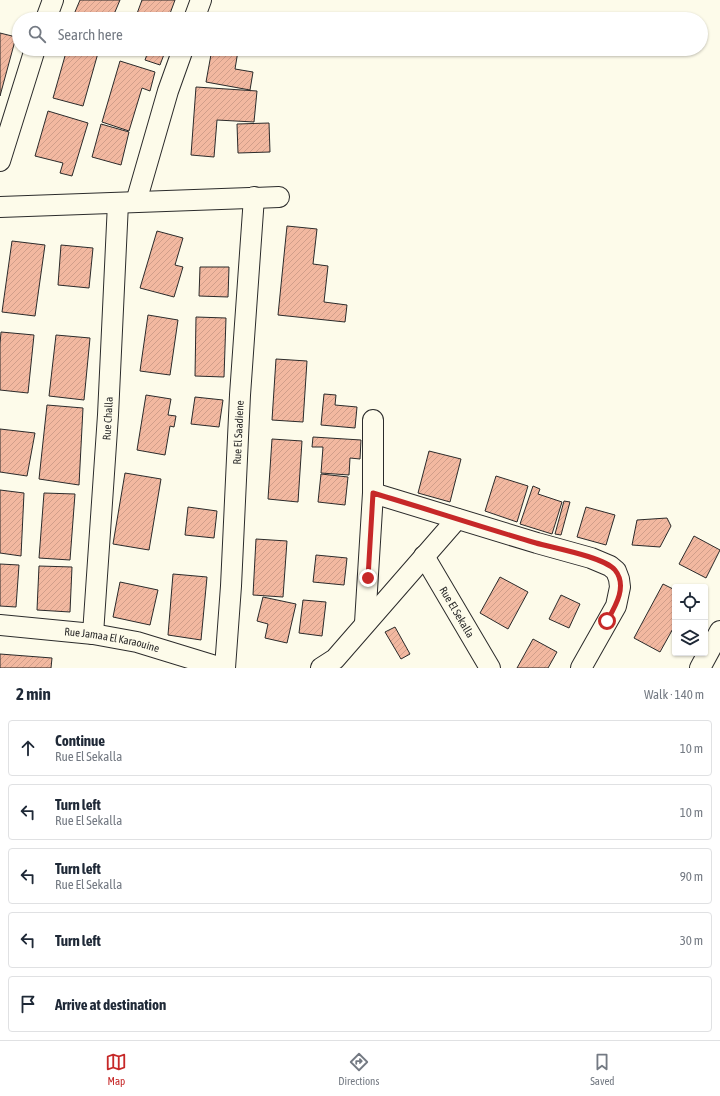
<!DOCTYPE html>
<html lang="en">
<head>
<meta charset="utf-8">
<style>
  :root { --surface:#fff; --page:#f6f6f7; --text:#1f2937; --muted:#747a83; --line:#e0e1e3; --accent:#c62828 }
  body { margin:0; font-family:"Asap Condensed",sans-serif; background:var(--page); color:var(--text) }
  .controls { position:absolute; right:12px; bottom:12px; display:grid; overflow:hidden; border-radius:4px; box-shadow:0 1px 3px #0004 }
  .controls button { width:36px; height:36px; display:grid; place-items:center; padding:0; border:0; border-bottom:1px solid var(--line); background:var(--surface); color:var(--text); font:20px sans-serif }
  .stop { position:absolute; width:12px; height:12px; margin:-9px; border:3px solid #c62828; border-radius:50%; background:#fff }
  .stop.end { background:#c62828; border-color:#fff; box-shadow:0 1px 4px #0008 }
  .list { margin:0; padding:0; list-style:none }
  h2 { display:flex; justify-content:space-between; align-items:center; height:52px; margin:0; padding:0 16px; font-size:17px }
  h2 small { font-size:13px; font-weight:400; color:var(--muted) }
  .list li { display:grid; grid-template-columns:26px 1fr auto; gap:12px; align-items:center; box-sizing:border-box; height:56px; margin:0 8px 8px; padding:0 8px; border:1px solid var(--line); border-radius:4px }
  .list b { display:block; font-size:15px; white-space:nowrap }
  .list p { margin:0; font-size:13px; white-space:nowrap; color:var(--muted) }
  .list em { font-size:13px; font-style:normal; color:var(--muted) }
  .icon { flex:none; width:22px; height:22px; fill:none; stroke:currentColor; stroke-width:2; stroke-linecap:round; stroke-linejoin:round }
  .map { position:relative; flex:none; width:720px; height:668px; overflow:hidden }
  .search { position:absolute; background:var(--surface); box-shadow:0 1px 3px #0004; left:12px; right:12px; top:12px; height:44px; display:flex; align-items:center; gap:10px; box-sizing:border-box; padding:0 14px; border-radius:22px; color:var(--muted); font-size:15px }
  .sheet { height:372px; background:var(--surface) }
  nav { display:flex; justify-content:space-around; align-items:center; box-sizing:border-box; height:56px; border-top:1px solid var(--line); background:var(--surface); font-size:11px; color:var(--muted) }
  nav a { display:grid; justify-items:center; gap:2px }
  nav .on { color:var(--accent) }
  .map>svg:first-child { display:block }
  .building { fill:url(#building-hatch); stroke:#2b2b2b }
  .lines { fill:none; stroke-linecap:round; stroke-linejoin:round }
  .minor-casing { stroke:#2b2b2b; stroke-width:22 }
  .minor { stroke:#fdfbea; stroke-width:20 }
  .route { stroke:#c62828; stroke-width:5 }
  .labels { text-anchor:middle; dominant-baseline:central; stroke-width:3; stroke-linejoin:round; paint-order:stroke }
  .street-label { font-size:11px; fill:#2b2b2b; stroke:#fdfbea }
</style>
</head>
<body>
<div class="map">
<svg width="720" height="668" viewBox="0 0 720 668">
  <defs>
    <pattern id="building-hatch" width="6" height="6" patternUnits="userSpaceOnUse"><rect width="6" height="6" fill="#f2b8a0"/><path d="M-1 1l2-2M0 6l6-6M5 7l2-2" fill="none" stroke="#d09e8a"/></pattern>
  </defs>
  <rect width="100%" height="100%" fill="#fdfbea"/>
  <g class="building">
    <path d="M80,0H120L112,19H72Z"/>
    <path d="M142,0H175L168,19H135Z"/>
    <path d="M0,33L16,37L0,96Z"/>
    <path d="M67,49H85L98,53L83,106L53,98Z"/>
    <path d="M149,49H166L160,65L145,60Z"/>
    <path d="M212,49H226L238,51L235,69L253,72L250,90L206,82Z"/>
    <path d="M120,61L155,72L150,91L142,88L129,131L102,122Z"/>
    <path d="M196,87L257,91L254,122L217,120L214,157L191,155Z"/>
    <path d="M48,111L88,123L72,176L60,173L63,163L35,156Z"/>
    <path d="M269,123L270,152L238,153L237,124Z"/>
    <path d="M101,124L129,132L121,165L92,157Z"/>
    <path d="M287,226L317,229L313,264L328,266L324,302L347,305L345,322L278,315Z"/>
    <path d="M157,231L183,238L175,265L183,267L174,297L140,288Z"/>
    <path d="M12,241L45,245L35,316L2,312Z"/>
    <path d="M61,245L93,248L89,288L58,285Z"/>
    <path d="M200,267H229L228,297L199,296Z"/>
    <path d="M148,315L178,320L170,375L140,371Z"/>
    <path d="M196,317L226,318L224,377L195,376Z"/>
    <path d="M1,332L34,335L28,393L0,390V344Z"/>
    <path d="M56,335L90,338L84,400L49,396Z"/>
    <path d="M276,359L307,361L303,422L272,420Z"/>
    <path d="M324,394L336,395L335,405L357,407L355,428L321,425Z"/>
    <path d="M146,395L171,399L168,415L176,416L174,427L170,426L165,455L137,450Z"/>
    <path d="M195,397L223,400L219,427L191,424Z"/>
    <path d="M47,405L83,408L79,485L39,479Z"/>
    <path d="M0,429L35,433L27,476L0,472Z"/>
    <path d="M313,437L361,440L360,459L350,458L349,475L321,473L323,447H312Z"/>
    <path d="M272,439L302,441L298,502L268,499Z"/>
    <path d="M429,451L461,459L450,502L418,493Z"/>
    <path d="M125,473L161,479L149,550L113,544Z"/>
    <path d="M321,474L348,477L345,505L318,502Z"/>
    <path d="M496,476L528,486L517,522L485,511Z"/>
    <path d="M533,486L540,489L538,494L562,502L552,534L520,524Z"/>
    <path d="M0,490L24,493L21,556L0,553Z"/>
    <path d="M44,493L75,494L70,560L39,558Z"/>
    <path d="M564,501L570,502L561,535L555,534Z"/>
    <path d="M188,507L217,511L214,538L185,535Z"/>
    <path d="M586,507L615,515L606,545L577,537Z"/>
    <path d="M667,518L671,526L660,547L632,545L637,520Z"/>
    <path d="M694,536L720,550L706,578L679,564Z"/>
    <path d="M256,539L287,541L283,597L253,595Z"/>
    <path d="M316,555L347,558L344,585L313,582Z"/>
    <path d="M0,564L19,565L16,607L0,606Z"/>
    <path d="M39,566L72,567L70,612L37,610Z"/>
    <path d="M173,574L207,577L201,640L168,635Z"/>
    <path d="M500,577L528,592L508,629L480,613Z"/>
    <path d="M120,582L158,590L150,625L113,617Z"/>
    <path d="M663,584L675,590V625L660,652L634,638Z"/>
    <path d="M561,595L580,604L569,628L549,619Z"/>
    <path d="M263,597L296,604L287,643L265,638L268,624L257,621Z"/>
    <path d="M303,600L326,602L322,636L299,633Z"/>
    <path d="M395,627L410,654L401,659L385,632Z"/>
    <path d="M533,639L557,652L548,668H517Z"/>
    <path d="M0,654L52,658L51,668H0Z"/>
  </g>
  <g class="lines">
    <defs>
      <g id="minor">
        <path d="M46,19L53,0"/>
        <path d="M194,19L201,0"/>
        <path d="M0,161L35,49"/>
        <path d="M136,202L168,91L183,49"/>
        <path d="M0,207L279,197"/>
        <path d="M373,493L537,543L591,558L610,566L616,571L619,579L620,587L616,606L581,668"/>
        <path id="s1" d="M424,556L490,668"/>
        <path d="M365,623L373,493V420"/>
        <path id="s2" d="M0,625L93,634L137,642L222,668"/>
        <path id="s3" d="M93,634L108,415L118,203"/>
        <path id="s4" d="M225,668L231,586L240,395L254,197"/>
        <path d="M321,668L335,659L457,519"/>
        <path d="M700,668L720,631"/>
      </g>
    </defs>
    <use href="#minor" class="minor-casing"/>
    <use href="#minor" class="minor"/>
  </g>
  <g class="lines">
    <path class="route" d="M368,578L373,493C427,509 481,527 536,543C554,548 604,557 615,570C628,586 615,607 607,621"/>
  </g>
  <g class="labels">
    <g class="street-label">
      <text stroke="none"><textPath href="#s3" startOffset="216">Rue Challa</textPath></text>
      <text stroke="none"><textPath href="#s4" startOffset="236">Rue El Saadiene</textPath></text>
      <text stroke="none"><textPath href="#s1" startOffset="65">Rue El Sekalla</textPath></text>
      <text stroke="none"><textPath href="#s2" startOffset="113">Rue Jamaa El Karaouine</textPath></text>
    </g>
  </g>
</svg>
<div class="controls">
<button><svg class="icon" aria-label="locate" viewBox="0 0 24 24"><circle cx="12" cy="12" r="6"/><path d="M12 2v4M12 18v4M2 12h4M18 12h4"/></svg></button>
<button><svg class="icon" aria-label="layers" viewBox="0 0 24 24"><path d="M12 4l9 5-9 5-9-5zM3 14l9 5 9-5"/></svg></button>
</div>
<div class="stop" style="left:607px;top:621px"></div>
<div class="stop end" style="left:368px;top:578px"></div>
<div class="search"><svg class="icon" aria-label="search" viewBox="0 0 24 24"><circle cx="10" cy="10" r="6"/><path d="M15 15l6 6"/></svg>Search here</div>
</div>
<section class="sheet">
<h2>2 min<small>Walk · 140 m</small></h2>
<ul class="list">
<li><svg class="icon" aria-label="ahead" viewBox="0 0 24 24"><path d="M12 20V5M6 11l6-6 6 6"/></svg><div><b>Continue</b><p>Rue El Sekalla</p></div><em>10 m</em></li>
<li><svg class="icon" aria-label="left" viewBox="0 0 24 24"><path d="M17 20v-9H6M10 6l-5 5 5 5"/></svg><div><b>Turn left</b><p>Rue El Sekalla</p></div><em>10 m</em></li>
<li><svg class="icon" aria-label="left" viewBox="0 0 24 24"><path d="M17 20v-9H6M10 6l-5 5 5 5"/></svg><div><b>Turn left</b><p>Rue El Sekalla</p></div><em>90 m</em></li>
<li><svg class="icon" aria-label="left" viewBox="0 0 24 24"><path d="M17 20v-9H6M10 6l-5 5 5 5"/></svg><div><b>Turn left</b></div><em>30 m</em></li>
<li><svg class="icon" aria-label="arrive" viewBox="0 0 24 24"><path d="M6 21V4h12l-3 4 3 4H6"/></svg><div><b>Arrive at destination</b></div></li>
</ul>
</section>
<nav>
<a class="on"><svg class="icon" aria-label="map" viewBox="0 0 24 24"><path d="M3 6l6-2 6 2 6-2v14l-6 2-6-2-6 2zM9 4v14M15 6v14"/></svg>Map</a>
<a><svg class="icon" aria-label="directions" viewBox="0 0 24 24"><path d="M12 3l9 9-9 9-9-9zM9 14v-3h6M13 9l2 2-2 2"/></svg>Directions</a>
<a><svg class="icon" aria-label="saved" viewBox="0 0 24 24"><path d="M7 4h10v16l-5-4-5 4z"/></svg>Saved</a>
</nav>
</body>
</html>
